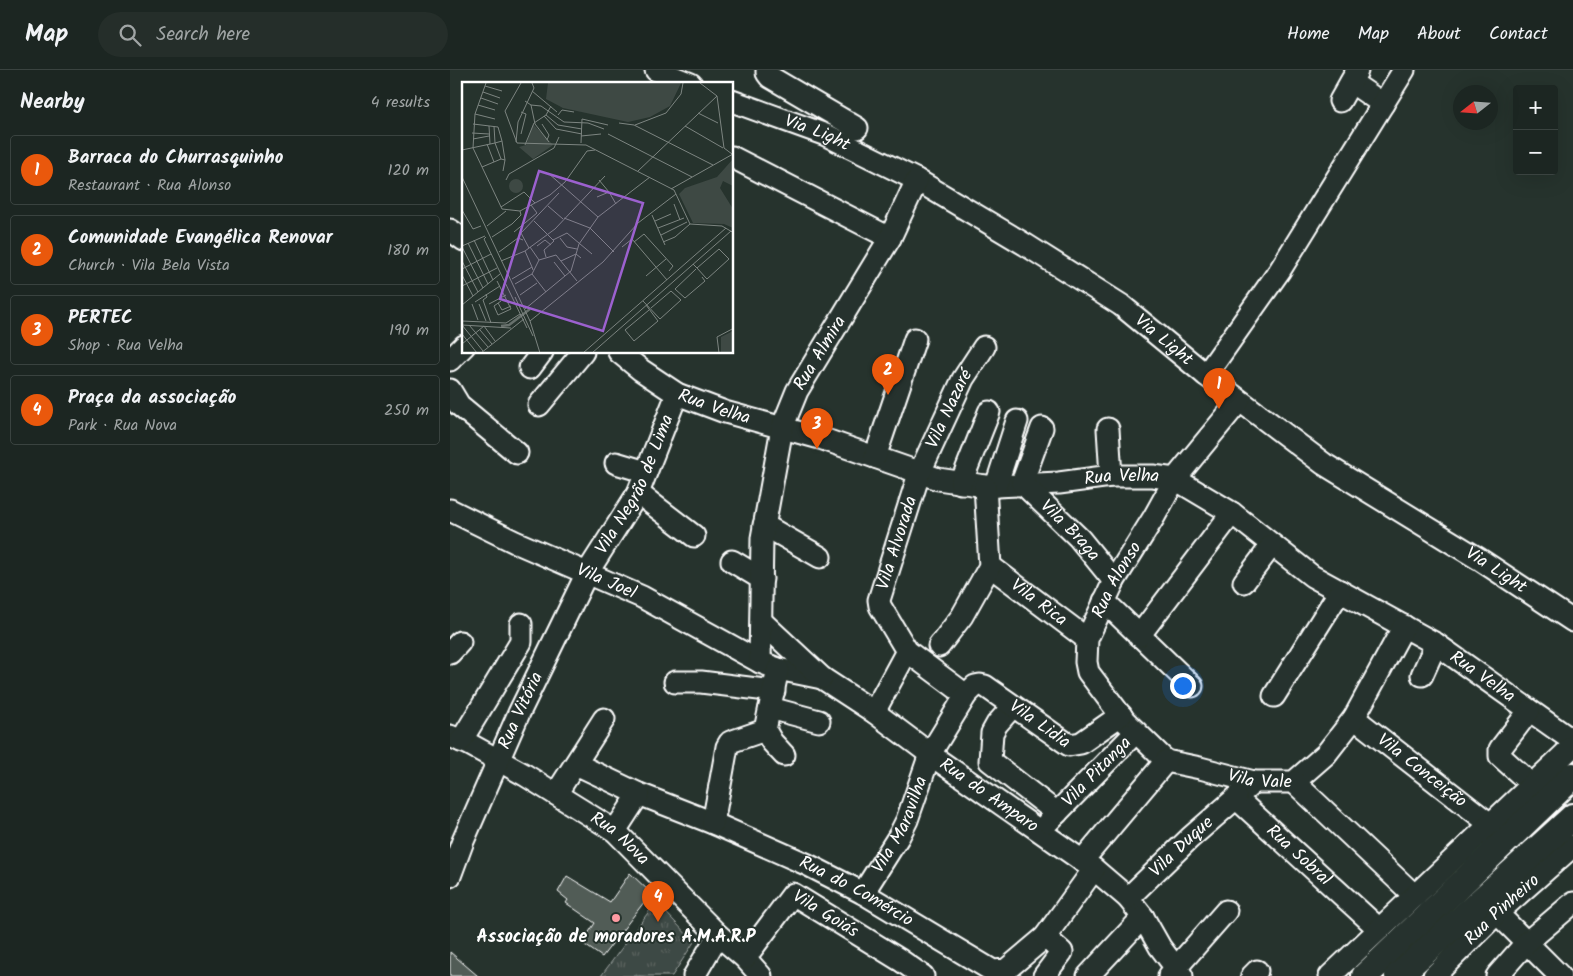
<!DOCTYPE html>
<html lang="en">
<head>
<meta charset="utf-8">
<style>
  :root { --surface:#1c2622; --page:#252e2a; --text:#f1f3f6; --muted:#a0a5a5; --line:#3a4340; --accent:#ea580c }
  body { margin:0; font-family:Kalam,sans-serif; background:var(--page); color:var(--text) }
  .controls { position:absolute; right:15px; top:15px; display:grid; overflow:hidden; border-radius:5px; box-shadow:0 5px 20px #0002 }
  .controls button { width:45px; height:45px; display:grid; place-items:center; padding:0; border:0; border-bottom:1px solid var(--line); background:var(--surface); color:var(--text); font:25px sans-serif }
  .compass { position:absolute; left:1003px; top:15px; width:45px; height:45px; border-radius:50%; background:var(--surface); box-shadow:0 5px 20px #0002; rotate:253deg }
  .you { position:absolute; left:732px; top:615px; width:18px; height:18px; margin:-12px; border:4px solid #fff; border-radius:50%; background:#1a73e8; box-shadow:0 0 0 8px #1a73e833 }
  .badge { display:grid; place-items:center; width:32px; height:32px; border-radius:50%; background:var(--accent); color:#fff; font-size:16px; font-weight:700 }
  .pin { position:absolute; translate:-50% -41px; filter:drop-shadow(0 1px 2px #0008) }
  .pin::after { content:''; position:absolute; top:26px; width:18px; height:15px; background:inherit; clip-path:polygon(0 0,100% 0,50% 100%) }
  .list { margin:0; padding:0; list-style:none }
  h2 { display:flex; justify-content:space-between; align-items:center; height:65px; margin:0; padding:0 20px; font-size:21px }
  h2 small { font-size:16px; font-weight:400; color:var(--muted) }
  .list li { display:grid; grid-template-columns:32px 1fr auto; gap:15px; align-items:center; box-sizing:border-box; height:70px; margin:0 10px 10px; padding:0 10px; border:1px solid var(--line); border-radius:5px }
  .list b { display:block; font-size:19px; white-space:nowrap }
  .list p { margin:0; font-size:16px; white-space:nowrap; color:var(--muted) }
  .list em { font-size:16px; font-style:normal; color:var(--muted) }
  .icon { flex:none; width:28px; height:28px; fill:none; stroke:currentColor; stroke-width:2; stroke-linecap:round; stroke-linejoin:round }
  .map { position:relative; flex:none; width:1123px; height:906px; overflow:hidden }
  header { display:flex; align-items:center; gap:30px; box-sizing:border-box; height:70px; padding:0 25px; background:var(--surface); border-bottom:1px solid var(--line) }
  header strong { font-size:24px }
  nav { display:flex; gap:28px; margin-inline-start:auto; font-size:18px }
  .search { width:350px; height:45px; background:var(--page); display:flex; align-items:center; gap:12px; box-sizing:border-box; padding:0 18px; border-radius:28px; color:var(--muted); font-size:19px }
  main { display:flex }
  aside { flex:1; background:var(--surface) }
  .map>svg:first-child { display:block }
  .park { fill:url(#park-tufts); stroke:#9ea4a2 }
  .building { fill:#515c57; stroke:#fff }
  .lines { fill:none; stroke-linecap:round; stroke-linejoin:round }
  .minor-casing { stroke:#fff; stroke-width:25 }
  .major-casing { stroke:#fff; stroke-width:30 }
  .minor { stroke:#26332d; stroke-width:21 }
  .major { stroke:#26332d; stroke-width:26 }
  .poi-dot { fill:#ff9aa2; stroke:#26332d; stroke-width:2 }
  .labels { text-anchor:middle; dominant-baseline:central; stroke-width:4; stroke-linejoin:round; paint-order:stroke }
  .street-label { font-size:18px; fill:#fff; stroke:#26332d }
  .poi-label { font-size:18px; font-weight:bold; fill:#fff; stroke:#26332d }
  .inset-river { fill:none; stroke:#67706c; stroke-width:2.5 }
  .inset-road { fill:none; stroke:#7d8581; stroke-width:1 }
  .view { fill:#9c61cf; fill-opacity:0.15; stroke:#9c61cf; stroke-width:2.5 }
  .inset-edge { fill:none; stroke:#fff; stroke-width:2.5 }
</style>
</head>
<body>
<header>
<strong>Map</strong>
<div class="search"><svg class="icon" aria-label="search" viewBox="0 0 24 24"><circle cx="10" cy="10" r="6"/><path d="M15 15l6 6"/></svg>Search here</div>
<nav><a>Home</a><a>Map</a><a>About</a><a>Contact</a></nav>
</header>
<main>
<aside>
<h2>Nearby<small>4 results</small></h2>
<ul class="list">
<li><span class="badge">1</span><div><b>Barraca do Churrasquinho</b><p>Restaurant · Rua Alonso</p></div><em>120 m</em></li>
<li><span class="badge">2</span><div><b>Comunidade Evangélica Renovar</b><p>Church · Vila Bela Vista</p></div><em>180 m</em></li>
<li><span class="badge">3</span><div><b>PERTEC</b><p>Shop · Rua Velha</p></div><em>190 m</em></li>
<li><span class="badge">4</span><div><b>Praça da associação</b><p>Park · Rua Nova</p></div><em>250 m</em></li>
</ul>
</aside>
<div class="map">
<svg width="1123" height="906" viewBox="0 0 1123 906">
  <defs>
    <pattern id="park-tufts" width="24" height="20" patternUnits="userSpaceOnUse" patternTransform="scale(1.25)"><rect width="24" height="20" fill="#3e4944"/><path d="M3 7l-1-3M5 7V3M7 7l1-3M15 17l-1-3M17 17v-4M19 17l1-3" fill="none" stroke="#5b6460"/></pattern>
  </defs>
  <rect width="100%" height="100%" fill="#26332d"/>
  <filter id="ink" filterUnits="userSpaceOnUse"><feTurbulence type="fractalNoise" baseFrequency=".02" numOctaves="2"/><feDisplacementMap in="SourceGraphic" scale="10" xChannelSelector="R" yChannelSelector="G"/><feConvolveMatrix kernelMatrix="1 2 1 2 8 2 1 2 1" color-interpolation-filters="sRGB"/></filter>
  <g filter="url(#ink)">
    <path class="park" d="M206,832L244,872L222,906H151Z"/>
    <g class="building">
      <path d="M180,803L201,823L152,887L132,873L145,853L116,833L118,830L108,822L117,806L160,832Z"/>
      <path d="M0,882L28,906H0Z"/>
    </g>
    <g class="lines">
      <defs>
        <g id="minor">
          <path d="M206,0L241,14"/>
          <path d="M317,0V3L320,7L407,58"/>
          <path d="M901,12L933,34"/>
          <path id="s1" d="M282,31L376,65L467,110L576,175L671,235L756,305L874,394L1029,489L1123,551"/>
          <path d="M890,31L907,1"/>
          <path d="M282,87L440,168"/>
          <path d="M0,160L14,170"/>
          <path id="s2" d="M169,282L191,300L227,324L275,342L373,369L488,409L535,416H546L609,413L661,406H703L725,409L782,443L862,506L986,574L1123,671"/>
          <path d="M0,290L14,276"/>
          <path d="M80,298L92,282"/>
          <path d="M756,305L830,200L954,0"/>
          <path d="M0,320L9,335L67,383"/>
          <path d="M89,335L133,282"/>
          <path id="s3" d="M592,358L572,413L629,468L664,511"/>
          <path d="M658,359L661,406"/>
          <path d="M425,387L465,269"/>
          <path d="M166,393L196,402"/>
          <path d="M511,413L539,342"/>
          <path d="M546,416L567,351"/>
          <path d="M188,423L244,466"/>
          <path id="s4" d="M0,440L65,472L192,527L310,592L328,599L372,608L424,642L488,690L644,799L678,828L693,847L710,877L732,906"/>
          <path d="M314,455L370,487"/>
          <path d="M282,491L312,509"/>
          <path id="s5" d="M540,496L637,569"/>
          <path d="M794,512L822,475"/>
          <path d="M654,531L742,616"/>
          <path d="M312,552L372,608"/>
          <path d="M689,566L782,443"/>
          <path d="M489,576L512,546L540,496L535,416"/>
          <path d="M0,583L10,572"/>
          <path id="s6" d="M310,592L312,468L332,358L347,321L440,168L467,110"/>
          <path d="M972,605L986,574"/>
          <path d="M225,612H251L324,621"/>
          <path id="s7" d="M516,625L457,581L430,536L429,530L469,404L513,309L534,277"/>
          <path d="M824,626L890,521"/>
          <path d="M563,636L547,654L542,663L540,691L607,743"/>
          <path d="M320,638L369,651"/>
          <path d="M1079,641L1050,679V686L1082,715"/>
          <path d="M424,642L457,581"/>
          <path id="s8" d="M904,648L1040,754"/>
          <path d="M315,660L322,672L334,685"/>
          <path id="s9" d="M0,666L19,674L75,705L165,761L268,865L295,888L311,906"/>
          <path d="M11,671L71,572V554"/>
          <path id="s10" d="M716,691L675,651L638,602L636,592L637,569L664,511L704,447L725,409L789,331"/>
          <path id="s11" d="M716,691L750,698L804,712H844L876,684L904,648L954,556"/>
          <path id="s12" d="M126,694L189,724L263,753L356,794L413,823L543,901L556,900L595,867L644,799"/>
          <path id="s13" d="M804,712L786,728L929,859"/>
          <path d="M844,712L965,826"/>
          <path d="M106,724L154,649"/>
          <path id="s14" d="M598,752L686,662"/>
          <path d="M263,753L277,677L280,672L315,660L328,599"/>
          <path d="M165,761L189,724"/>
          <path d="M632,791L716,691"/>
          <path id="s15" d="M0,806L13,771L69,643L137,503L188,423L227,324"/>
          <path id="s16" d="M413,823L449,766L457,750L480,684L516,625L525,616L530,615L535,616L619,675L631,673L671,645"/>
          <path id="s17" d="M678,828L740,768L786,728"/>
          <path d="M1047,843L1110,906"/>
          <path id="s18" d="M295,888L343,824L450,890L473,906"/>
          <path d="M244,906L268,865"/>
          <path d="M594,906L612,882L595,867"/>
          <path d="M638,906L693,847"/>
          <path d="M719,906L776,841"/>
          <path d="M802,906L807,901"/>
          <path d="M880,906L1123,676"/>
          <path id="s19" d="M984,906L1047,843L1123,776"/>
          <path d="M1047,906L1076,873L1123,833"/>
        </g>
        <g id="major">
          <path d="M915,906L1123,706"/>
          <path d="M948,906L1123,747"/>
        </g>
      </defs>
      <use href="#minor" class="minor-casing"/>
      <use href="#major" class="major-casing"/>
      <use href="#minor" class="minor"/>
      <use href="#major" class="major"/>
    </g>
  </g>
  <circle class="poi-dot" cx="166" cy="848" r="5"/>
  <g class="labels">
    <g class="street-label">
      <text stroke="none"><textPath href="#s1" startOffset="91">Via Light</textPath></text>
      <text stroke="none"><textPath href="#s1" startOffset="496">Via Light</textPath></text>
      <text stroke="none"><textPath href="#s6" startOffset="320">Rua Almira</textPath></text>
      <text stroke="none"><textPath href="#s2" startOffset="111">Rua Velha</textPath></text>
      <text stroke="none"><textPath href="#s7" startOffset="336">Vila Nazaré</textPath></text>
      <text stroke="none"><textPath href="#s2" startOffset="531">Rua Velha</textPath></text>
      <text stroke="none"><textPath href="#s15" startOffset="434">Vila Negrão de Lima</textPath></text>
      <text stroke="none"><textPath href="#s3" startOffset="126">Vila Braga</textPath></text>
      <text stroke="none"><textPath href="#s7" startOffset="192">Vila Alvorada</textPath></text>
      <text stroke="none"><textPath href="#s1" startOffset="901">Via Light</textPath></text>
      <text stroke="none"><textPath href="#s10" startOffset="218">Rua Alonso</textPath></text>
      <text stroke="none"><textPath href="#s4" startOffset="172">Vila Joel</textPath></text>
      <text stroke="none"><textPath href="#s5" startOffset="61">Vila Rica</textPath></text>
      <text stroke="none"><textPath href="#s2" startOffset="951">Rua Velha</textPath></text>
      <text stroke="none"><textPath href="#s15" startOffset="180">Rua Vitória</textPath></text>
      <text stroke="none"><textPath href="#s16" startOffset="314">Vila Lidia</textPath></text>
      <text stroke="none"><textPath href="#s8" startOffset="86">Vila Conceição</textPath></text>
      <text stroke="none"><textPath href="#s14" startOffset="70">Vila Pitanga</textPath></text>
      <text stroke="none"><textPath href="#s11" startOffset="96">Vila Vale</textPath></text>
      <text stroke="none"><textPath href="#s4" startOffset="614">Rua do Amparo</textPath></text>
      <text stroke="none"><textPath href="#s16" startOffset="78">Vila Maravilha</textPath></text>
      <text stroke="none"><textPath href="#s9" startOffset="199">Rua Nova</textPath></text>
      <text stroke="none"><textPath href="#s17" startOffset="74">Vila Duque</textPath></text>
      <text stroke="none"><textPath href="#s13" startOffset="109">Rua Sobral</textPath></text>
      <text stroke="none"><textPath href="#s12" startOffset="308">Rua do Comércio</textPath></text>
      <text stroke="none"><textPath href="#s19" startOffset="95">Rua Pinheiro</textPath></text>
      <text stroke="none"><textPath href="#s18" startOffset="118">Vila Goiás</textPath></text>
    </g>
    <g class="poi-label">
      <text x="166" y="867">Associação de moradores A.M.A.R.P</text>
    </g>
  </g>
  <g transform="translate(12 12)">
    <rect width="271" height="271" fill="#26332d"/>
    <path d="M47 104a7 7 0 1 1 14 0a7 7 0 1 1-14 0Z" fill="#3e4944"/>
    <path d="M86,1H219L208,24L188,35L166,40L101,26L84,17ZM271,77V104L261,99L258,106L271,127V146L262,142L231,141L217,112L223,106L255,95ZM271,249V271H259V255Z" fill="#3e4944"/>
    <path d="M71,42L91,63L71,77L57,65L64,63Z" fill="#3e4944"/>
    <path class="inset-river" d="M39,244L47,243L68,227"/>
    <path class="inset-road" d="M24,1L13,32L11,66L40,127L58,129L88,113L103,100L125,69L133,68M59,1L43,29L55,61L124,63L212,108L228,142L260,144L272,151M238,1L255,14L262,66L270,72M23,4L40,9M70,9L95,30M21,10L38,16M19,16L36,22M63,19L69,23L73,42L87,60M16,23L33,28M69,23L79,24L102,40L126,41L142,47M59,30L64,32L59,52M236,31L256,41M13,32L33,37M84,33L96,43L120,47M96,33L100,28L112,30M82,34L94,47L120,52M157,41L172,43L251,83M11,42L36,45L40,59M80,42L87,53L85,58M173,43L204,31L219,12L221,1M27,44L28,62M32,44L33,61L40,59L43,78M223,44L261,66M10,51L27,52M146,52L230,95M119,54L139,52M11,57L27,54M54,60L56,40L72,6L70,1M119,61L120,37L146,43M25,62L32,80M63,63L72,41L84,33L89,24M0,68L33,61L39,77M39,77L43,78L41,89M20,85L39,77M176,89L255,14M86,91L136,135M0,95L68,239L78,271M44,98L47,92L92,66L97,55M137,98L147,110M209,107L271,72M135,115L147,110L154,122M212,122L218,138M86,124L101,137M39,125L62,110L73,121M0,128L11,147L19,144M190,133L203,163M102,136L128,146L152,170M72,139L92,159L82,168L84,175M193,139L209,132M25,144L44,129M196,146L222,136M52,150L75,131L69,123M199,153L225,140M24,155L22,157L65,246M30,155L50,142L59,133L58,129M98,156L105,165L115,167M12,158L31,198M91,158L105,151L130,172M172,160L182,152L211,184L207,189M201,160L213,155L228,142M6,161L26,202M0,164L23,154M75,164L83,158L89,163M0,165L21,206M68,165L77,178M160,165L170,157L205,198M67,166L59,151L97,111M63,169L70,185M37,170L56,156L61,158M77,178L94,173L115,199M77,178L70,192L84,210M0,179L16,210M39,179L63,169L93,147L143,94M99,179L114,172L119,176M92,180L103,194M231,182L235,186L244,196L245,197L267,177L257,167L235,186M0,187L29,172M234,187L213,207L223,216L243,199L240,195M0,193L11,214M184,194L204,177M50,197L70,185L71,188M35,199L49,227L36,233L32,224L39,219M53,202L70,192M0,204L35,186M24,212L25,215L21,218L29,241M58,213L75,201M53,215L71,254M181,219L198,237L219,218L209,209L189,226M13,220L38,204M36,221L40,228L49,224M10,222L16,238M17,222L24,239M27,222L44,213M0,223L38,192M184,223L196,239L172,259L163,248L187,228M63,227L109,189L117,162L136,135L188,95M0,239L44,241L58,232M68,239L141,180L176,141L214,112M0,243L49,246M0,243L21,269M7,243L26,265M18,248L30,262M0,252L15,271M0,262L22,244L33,259M19,271L62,237M121,271L264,146M130,271L269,149M257,271L255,255L272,246"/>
    <path class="view" d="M77,89L181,121L141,249L38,217Z"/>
    <rect width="271" height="271" class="inset-edge"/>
  </g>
</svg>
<div class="controls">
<button>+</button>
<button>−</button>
</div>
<svg class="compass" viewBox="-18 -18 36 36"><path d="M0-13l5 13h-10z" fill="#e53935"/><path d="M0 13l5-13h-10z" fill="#a0a5a5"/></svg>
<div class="you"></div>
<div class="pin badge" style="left:769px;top:339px">1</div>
<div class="pin badge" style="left:438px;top:325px">2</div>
<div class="pin badge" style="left:367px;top:379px">3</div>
<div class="pin badge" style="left:208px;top:852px">4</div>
</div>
</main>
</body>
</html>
